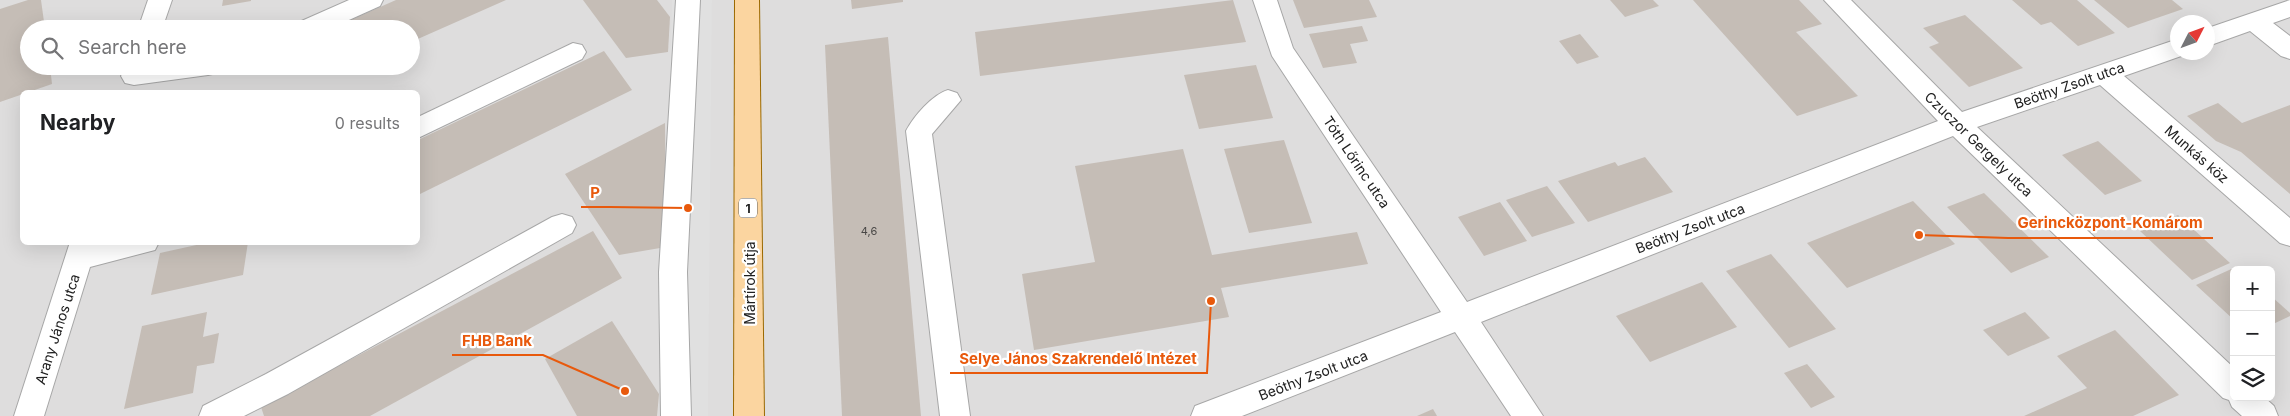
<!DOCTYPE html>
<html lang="en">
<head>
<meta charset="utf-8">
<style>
  :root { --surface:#fff; --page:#f6f6f6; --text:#202124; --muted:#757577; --line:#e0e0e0 }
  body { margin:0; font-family:Inter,sans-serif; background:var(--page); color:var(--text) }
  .controls { position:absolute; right:15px; bottom:15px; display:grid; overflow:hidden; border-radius:8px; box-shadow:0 5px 20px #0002 }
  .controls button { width:45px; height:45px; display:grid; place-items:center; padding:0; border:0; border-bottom:1px solid var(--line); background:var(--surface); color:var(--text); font:25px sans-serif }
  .compass { position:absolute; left:2170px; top:15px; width:45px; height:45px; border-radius:50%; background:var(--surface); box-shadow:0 5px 20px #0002; rotate:48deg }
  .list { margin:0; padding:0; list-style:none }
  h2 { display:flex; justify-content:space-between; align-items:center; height:65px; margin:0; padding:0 20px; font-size:21px }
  h2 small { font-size:16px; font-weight:400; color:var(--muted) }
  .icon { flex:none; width:28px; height:28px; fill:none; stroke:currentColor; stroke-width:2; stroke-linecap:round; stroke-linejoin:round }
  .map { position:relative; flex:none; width:2290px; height:416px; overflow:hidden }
  .search { position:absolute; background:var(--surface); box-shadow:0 5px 20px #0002; left:20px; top:20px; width:400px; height:55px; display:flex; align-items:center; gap:12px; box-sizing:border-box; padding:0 18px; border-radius:28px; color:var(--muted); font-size:19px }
  .panel { position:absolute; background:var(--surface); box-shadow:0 5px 20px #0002; left:20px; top:90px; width:400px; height:155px; border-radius:8px }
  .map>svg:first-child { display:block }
  .residential { fill:#dedddd; fill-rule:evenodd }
  .parking { fill:#e0e0e0 }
  .building { fill:#c5bdb6 }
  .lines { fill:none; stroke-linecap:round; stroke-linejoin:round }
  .minor-casing { stroke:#a7a7a7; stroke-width:2 }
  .major-casing { stroke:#9b6901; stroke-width:2 }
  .minor { fill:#fff; fill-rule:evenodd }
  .major { fill:#fbd5a0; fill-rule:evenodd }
  .labels { text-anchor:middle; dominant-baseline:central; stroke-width:4.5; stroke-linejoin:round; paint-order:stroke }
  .number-label { font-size:11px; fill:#494746 }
  .shield { fill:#fff; stroke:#636363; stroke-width:1 }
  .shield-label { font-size:12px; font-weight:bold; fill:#202020 }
  .street-label { font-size:14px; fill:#202020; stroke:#fff }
  .leader { fill:none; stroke:#e8590c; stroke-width:2 }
  .callout-dot { fill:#e8590c; stroke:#fff; stroke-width:2 }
  .callout-label { font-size:15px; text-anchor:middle; font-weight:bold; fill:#e8590c; stroke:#fff; stroke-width:4.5; stroke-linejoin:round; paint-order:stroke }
</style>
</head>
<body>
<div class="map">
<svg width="2290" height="416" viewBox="0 0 2290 416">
  <rect width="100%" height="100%" fill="#f0ede6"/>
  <path class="residential" d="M0,0H2290V416H0ZM2178,22H2208V52H2178ZM29,29H411V66H29ZM22,92H418V242H22ZM2234,270H2271V397H2234Z"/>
  <path class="parking" d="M672,0H712L708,416H660Z"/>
  <g class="building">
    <path d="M28,0H41L45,29H29V66H50L52,84L0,102V9Z"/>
    <path d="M223,0H251V1L222,6Z"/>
    <path d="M396,0H506L411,42V29H338L337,26Z"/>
    <path d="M583,0H657L670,17L668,52L626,58Z"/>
    <path d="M851,0H903V2L852,9Z"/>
    <path d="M1233,0L1246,42L980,76L975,32Z"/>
    <path d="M1293,0H1369L1377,17L1304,28Z"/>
    <path d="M1610,0H1653L1659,6L1625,17Z"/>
    <path d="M1693,0H1799L1822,24L1796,32L1858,96L1797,116Z"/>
    <path d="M2012,0H2077L2115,33L2078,46L2051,22L2041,25Z"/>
    <path d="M2094,0H2172L2183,9L2128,28Z"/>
    <path d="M1965,15L2023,68L1969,87L1929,47L1939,43L1923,28Z"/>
    <path d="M1362,26L1368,41L1350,44L1357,63L1323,68L1309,34Z"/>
    <path d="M1580,34L1599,57L1577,64L1559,41Z"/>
    <path d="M888,37L921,416H842L825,45Z"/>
    <path d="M604,51L632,90L418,195V140Z"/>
    <path d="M1256,65L1273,118L1199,129L1184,75Z"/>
    <path d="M2218,103L2242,123L2290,105V194L2241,152L2216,141L2187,116Z"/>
    <path d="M665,123L666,247L619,255L565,174Z"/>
    <path d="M1284,140L1312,223L1249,233L1224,149Z"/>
    <path d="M2098,141L2142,181L2105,195L2062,155Z"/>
    <path d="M1183,149L1212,255L1357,232L1368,264L1221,288L1229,317L1034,350L1022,274L1095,262L1075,166Z"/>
    <path d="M1645,157L1673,192L1588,222L1558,181L1615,162L1618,166Z"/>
    <path d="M1547,186L1575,223L1532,237L1506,200Z"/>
    <path d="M1984,193L2049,257L2011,273L1947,207Z"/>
    <path d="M1913,201L1955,244L1847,288L1807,243Z"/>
    <path d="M1500,202L1527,241L1484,256L1458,217Z"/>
    <path d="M2178,215L2230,263L2192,280L2140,231Z"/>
    <path d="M593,231L622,278L370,416H264L261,407Z"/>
    <path d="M210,242H248L243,275L151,295L160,253Z"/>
    <path d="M1771,254L1836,329L1789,348L1726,271Z"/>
    <path d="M2238,266L2242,270H2234V320L2196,285Z"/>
    <path d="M1702,282L1737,327L1650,362L1616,316Z"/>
    <path d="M2271,296L2290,313V316L2271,325Z"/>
    <path d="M207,312L203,337L219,333L214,363L197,366L193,393L124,409L142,326Z"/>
    <path d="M2025,312L2050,338L2008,356L1983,330Z"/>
    <path d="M612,321L659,394L657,416H577L545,359Z"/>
    <path d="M2115,330L2179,395L2133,416H2024L2087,388L2057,356Z"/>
    <path d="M1807,364L1835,397L1811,408L1784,373Z"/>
    <path d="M1433,409L1437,416H1417Z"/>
  </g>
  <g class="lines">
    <defs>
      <g id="minor">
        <path d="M148,0H172L162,29H138Z"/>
        <path d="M349,0H383L380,6L329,29H294L297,23Z"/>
        <path d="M676,0H700L687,272L691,416H661L659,272Z"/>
        <path d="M1253,0H1277L1293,48L1467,302L1938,121L1824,0H1851L1962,112L2178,39V52H2188L2187,54L2124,76L2290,218V246L2280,243L2100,85L1977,127L2234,368V397H2264L2274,406L2278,416H2242L2232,407L2229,400L2223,398L1953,136L1481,322L1543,416H1511L1455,332L1242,416H1191L1195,406L1441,312L1272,56Z"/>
        <path d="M2290,0V17L2273,23L2290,36V59L2281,56L2250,31L2208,46V28Z"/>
        <path d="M573,43L582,45L586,52L582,59L418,138V117Z"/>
        <path d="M220,66L217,73L208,75L134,85L125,83L121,76L125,69L136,66Z"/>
        <path d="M948,90L957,93L961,100L932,134L970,416H940L906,131C914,116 932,95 948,90Z"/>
        <path d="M562,214L572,217L576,225L572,233L288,394L244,416H199L203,406L266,374L552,217Z"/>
        <path d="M70,242H159L155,250L90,267L44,416H14Z"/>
      </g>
      <path id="major" d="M735,0H759L764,416H734Z"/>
    </defs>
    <use href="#minor" class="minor-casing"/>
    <use href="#major" class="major-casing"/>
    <use href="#minor" class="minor"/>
    <use href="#major" class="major"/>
  </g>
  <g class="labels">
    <g class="number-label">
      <text x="869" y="231">4,6</text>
    </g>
    <rect class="shield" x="739" y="198.5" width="18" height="19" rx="4"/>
    <g class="shield-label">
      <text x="748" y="208">1</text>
    </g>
    <g class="street-label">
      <text transform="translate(2069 85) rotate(-19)">Beöthy Zsolt utca</text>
      <text transform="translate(1979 144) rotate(44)">Czuczor Gergely utca</text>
      <text transform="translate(2197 154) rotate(41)">Munkás köz</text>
      <text transform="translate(1357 162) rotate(56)">Tóth Lőrinc utca</text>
      <text transform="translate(1690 228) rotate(-21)">Beöthy Zsolt utca</text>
      <text transform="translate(749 283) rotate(-90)">Mártírok útja</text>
      <text transform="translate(57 329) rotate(-72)">Arany János utca</text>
      <text transform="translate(1313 375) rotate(-21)">Beöthy Zsolt utca</text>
    </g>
  </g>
  <path class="leader" d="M688 208L610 207H581M1919 235L2008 238H2213M625 391L543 355H452M1211 301L1207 373H950"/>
  <g class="callout-dot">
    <circle cx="688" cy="208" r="5"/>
    <circle cx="1919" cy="235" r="5"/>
    <circle cx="625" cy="391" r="5"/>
    <circle cx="1211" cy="301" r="5"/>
  </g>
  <g class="callout-label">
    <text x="595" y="198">P</text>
    <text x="2110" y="228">Gerincközpont-Komárom</text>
    <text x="497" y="346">FHB Bank</text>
    <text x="1078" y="364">Selye János Szakrendelő Intézet</text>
  </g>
</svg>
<div class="controls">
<button>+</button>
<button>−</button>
<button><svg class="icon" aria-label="layers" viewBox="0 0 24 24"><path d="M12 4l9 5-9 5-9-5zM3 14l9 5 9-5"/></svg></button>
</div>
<svg class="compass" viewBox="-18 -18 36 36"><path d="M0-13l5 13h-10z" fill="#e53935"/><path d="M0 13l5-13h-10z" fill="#757577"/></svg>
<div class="search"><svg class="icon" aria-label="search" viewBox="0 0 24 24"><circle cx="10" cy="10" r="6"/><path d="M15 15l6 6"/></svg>Search here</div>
<section class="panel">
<h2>Nearby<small>0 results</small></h2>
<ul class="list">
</ul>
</section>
</div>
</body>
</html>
